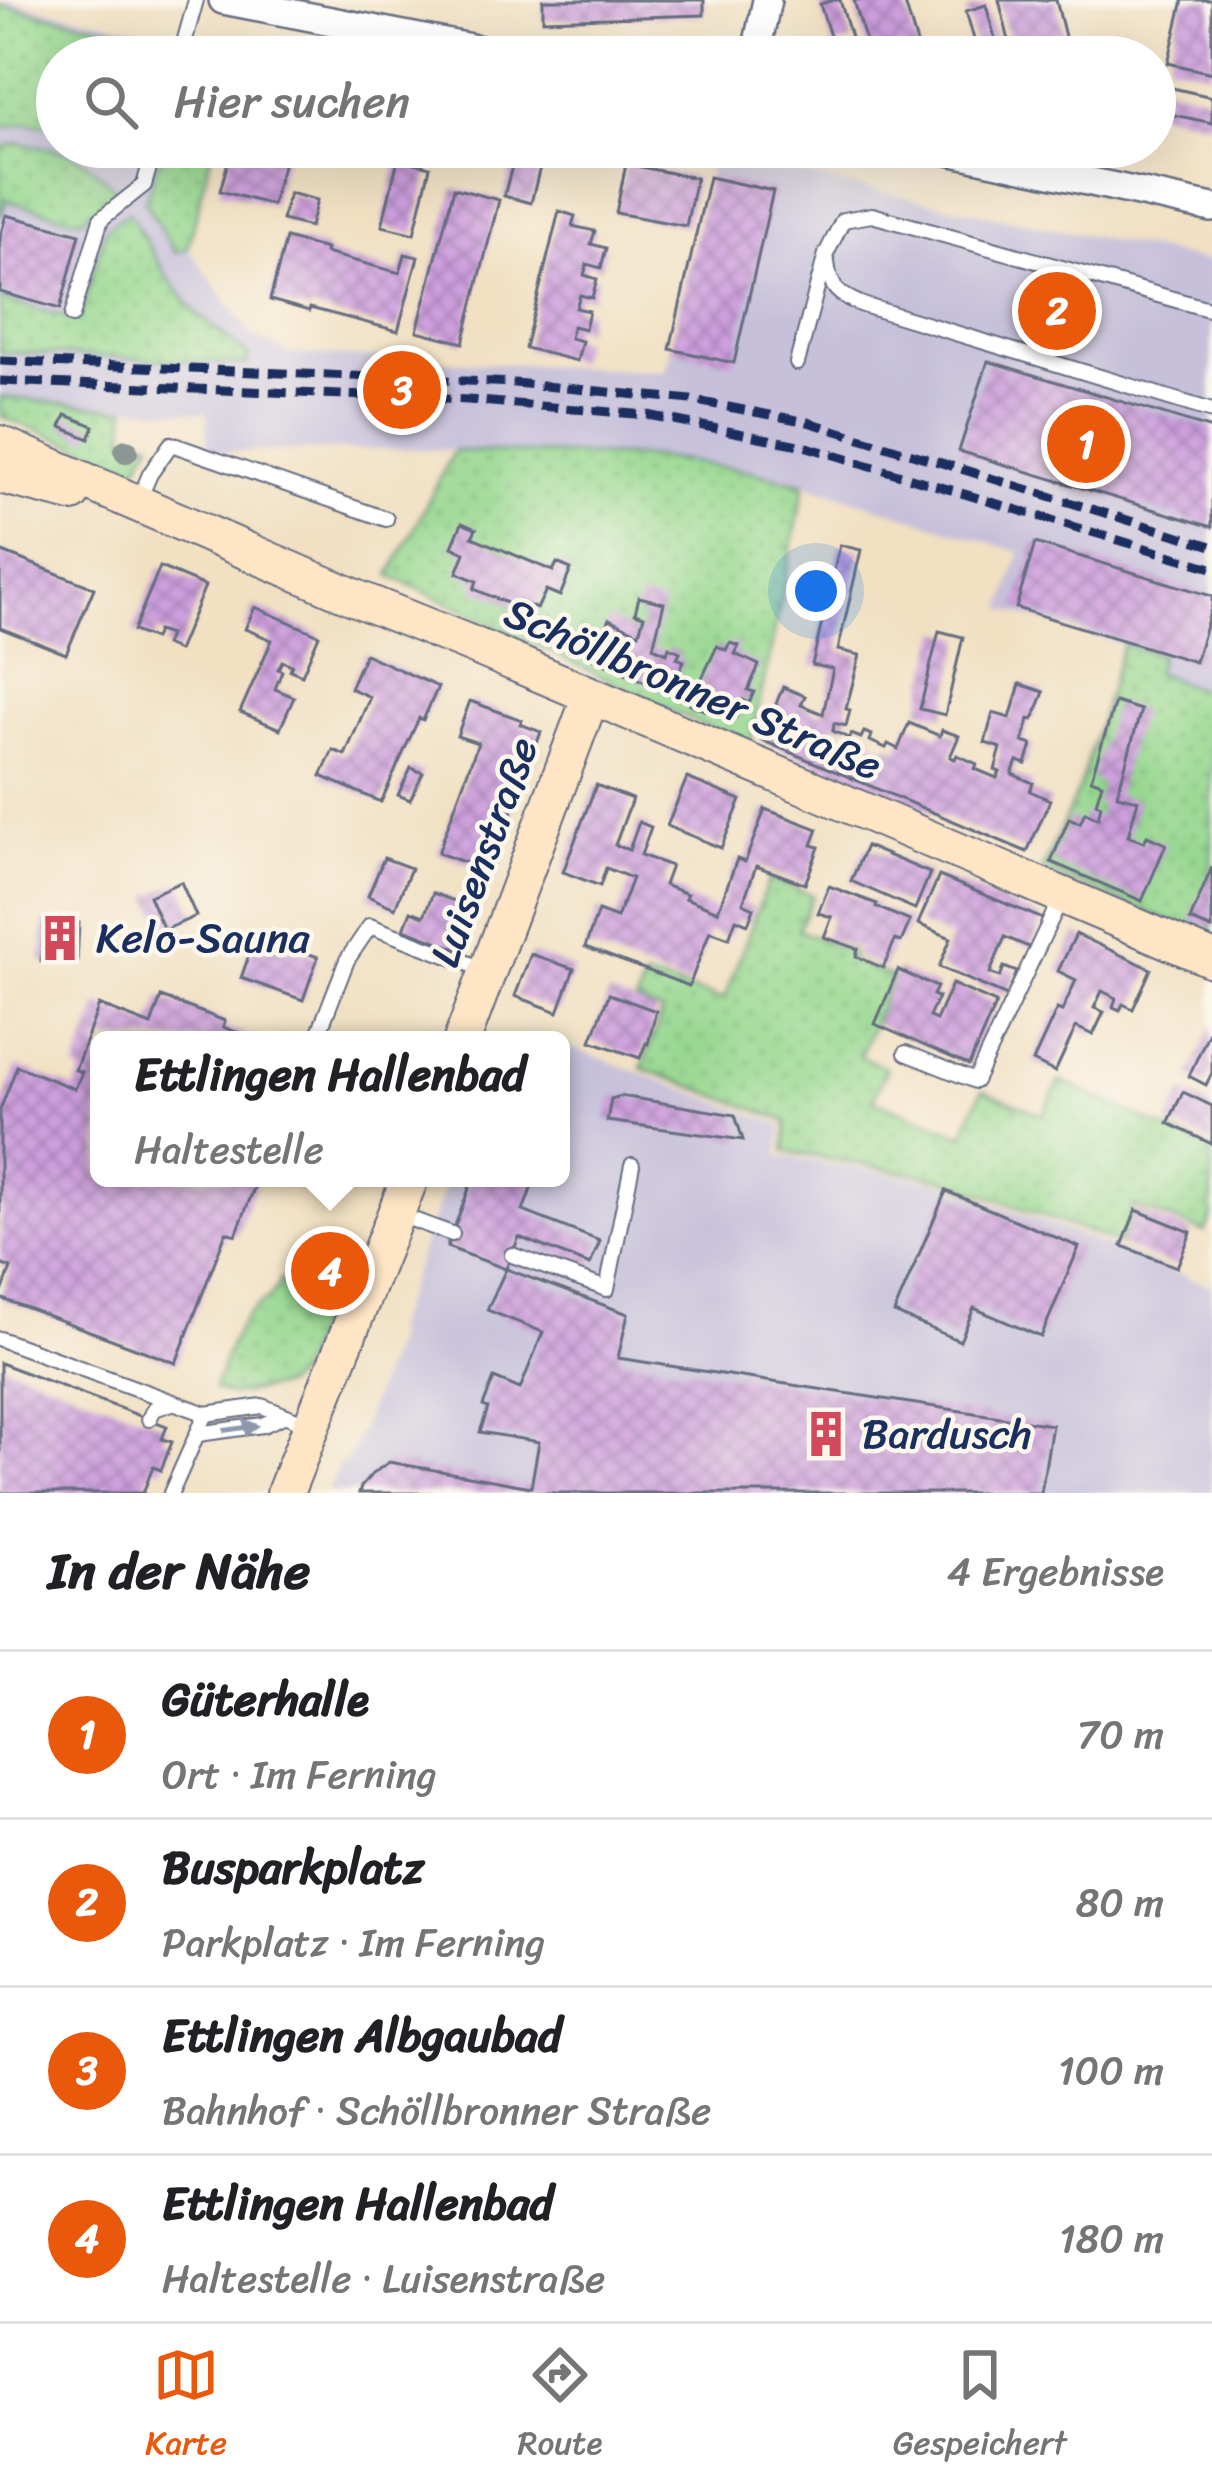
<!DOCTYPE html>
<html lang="de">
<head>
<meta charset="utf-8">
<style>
  :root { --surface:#fff; --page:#f6f6f6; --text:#202124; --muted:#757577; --line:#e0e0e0; --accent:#ea580c }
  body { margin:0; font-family:Sriracha,sans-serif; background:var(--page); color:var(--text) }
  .you { position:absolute; left:816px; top:591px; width:42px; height:42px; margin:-30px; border:9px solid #fff; border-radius:50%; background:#1a73e8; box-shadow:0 0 0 18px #1a73e833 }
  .badge { display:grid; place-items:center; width:78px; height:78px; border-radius:50%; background:var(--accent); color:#fff; font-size:39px; font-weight:700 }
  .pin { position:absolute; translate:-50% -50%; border:6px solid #fff; box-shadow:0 3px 12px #0006 }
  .popup { position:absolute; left:90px; top:1031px; width:480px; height:156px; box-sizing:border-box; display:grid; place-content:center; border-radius:18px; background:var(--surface); filter:drop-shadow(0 3px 9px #0005); font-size:39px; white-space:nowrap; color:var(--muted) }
  .popup b { font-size:45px; color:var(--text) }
  .popup::after { content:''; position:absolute; left:50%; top:100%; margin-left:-24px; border:24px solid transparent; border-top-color:var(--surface) }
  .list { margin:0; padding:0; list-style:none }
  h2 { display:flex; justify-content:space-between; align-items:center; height:156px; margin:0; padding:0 48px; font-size:51px }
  h2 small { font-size:39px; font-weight:400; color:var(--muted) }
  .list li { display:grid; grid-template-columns:78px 1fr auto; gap:36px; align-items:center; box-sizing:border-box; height:168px; padding:0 48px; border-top:3px solid var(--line) }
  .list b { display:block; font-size:45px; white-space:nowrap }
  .list p { margin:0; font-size:39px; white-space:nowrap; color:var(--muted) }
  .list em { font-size:39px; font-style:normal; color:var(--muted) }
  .icon { flex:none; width:66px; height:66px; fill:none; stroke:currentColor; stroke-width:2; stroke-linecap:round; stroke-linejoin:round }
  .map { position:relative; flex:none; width:1212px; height:1493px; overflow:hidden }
  .search { position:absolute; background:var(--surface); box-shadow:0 12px 48px #0002; left:36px; right:36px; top:36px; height:132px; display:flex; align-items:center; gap:30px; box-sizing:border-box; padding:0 42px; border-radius:66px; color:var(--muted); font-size:45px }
  .sheet { height:828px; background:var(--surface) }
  nav { display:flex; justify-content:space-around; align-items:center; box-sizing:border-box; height:168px; border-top:3px solid var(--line); background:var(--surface); font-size:33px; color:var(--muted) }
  nav a { display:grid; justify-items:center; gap:6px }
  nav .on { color:var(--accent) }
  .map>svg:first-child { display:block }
  .industrial { fill:#c6c0da }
  .grass { fill:url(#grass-dots); stroke:#588376; stroke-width:3 }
  .building { fill:url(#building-cross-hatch) }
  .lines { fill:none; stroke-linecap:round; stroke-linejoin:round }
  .lane-casing { stroke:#666d81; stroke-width:18 }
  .street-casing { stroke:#666d81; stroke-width:32 }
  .secondary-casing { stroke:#666d81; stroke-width:40 }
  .lane { stroke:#fff; stroke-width:14 }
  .street { stroke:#fff; stroke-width:27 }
  .secondary { stroke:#fde5c5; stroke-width:36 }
  .rail { stroke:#1b2f5e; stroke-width:9; stroke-dasharray:18 9; stroke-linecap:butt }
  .tree { fill:#8c9692 }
  .oneway { fill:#8d97ae }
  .labels { text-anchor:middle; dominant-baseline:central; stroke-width:9; stroke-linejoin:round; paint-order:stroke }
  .street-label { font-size:42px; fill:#1b2f5e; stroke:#fbf7ec }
  .poi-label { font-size:42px; fill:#1b2f5e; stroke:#fbf7ec; text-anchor:start }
</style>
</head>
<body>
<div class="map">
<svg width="1212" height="1493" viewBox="0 0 1212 1493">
  <defs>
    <pattern id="grass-dots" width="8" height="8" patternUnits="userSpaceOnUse" patternTransform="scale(3)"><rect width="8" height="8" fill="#95d78e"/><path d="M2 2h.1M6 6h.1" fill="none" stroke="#80b97d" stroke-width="1.8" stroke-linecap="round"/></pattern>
    <pattern id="building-cross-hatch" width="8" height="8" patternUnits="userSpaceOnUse" patternTransform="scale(3)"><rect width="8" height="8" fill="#ce9fdd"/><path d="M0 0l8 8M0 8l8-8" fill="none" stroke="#a682b6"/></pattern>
  </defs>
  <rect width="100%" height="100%" fill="#fbf7ec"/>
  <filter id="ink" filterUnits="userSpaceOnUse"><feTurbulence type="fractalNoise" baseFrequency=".00833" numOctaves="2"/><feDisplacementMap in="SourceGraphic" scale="24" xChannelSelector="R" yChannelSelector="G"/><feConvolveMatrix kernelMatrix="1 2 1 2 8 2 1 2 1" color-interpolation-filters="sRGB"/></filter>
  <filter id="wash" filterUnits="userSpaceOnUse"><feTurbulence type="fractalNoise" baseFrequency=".004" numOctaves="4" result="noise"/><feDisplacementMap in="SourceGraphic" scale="48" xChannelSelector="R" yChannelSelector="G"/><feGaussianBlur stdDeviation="2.7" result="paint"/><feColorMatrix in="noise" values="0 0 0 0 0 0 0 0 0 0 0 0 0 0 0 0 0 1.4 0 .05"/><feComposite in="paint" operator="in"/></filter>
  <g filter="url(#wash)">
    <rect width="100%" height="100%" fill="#f1e0c2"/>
    <g class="industrial">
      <path d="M7,1L236,49L235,57H57V147H213L188,248L252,336L291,354L666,371L713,156L1212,262V695L1154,672L1159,655L1003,609L1020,552L805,484L750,471L655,457L419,449L208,452L207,413L0,397V9Z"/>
      <path d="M561,1044L782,1125L779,1155L940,1182L1212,1286V1493H328L339,1465L348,1461L365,1420L395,1338L392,1331L448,1178H561Z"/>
    </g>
    <g class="grass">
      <path d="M0,5L174,40L169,57H57V126L27,123L0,128Z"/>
      <path d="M17,143C69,149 84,154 119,194L83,218L74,219L6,200L0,218V148Z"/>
      <path d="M163,147H213L188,248L175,253L145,201Z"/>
      <path d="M129,212L166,275L196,313L249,356L247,364L0,352V299L79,321L106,228Z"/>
      <path d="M0,397L126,409L125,438L152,441L136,469L0,416Z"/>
      <path d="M454,451L655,457L750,471L805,484L750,748L390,575Z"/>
      <path d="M1123,644L1160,655L1155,672L1212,695V938L1042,870L1080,786Z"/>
      <path d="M769,879L813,895L798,930L853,952L850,960L892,977L860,1056L887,1068L873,1100L963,1135L982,1090L1043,1115L1060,1081L1212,1150V1217L1205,1232L1134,1206L1120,1244L943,1179L785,1151L787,1121L642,1068L662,1012L636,1002L645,978L724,999Z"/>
      <path d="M280,1280L329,1295L297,1375L283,1386L231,1395L214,1389C223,1363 230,1338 247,1316C261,1299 271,1304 280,1280Z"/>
    </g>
    <g id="blocks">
      <g class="building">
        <path d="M543,0H704V15L543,20Z"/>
        <path d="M834,0H840L852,41L833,46L820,4Z"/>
        <path d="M854,0H904L921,57H870Z"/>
        <path d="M999,0H1056L1070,57H1013Z"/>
        <path d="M1183,0H1212V73L1168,63Z"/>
        <path d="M986,5L1000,57H979L966,11Z"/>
        <path d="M1155,84L1212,97V123L1155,111Z"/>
        <path d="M232,147H288L272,205L220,191Z"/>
        <path d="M517,147H545L531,203L504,196Z"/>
        <path d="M398,159L430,167L414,234L382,226Z"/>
        <path d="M626,164L696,178L686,226L616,213Z"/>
        <path d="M709,177L773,191L734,363L670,349Z"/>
        <path d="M454,188L499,200L463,343L417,331Z"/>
        <path d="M289,193L317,200L310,227L282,220Z"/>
        <path d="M559,211L575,216L572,226L595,231L591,244L606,248L601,268L587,264L584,275L597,279L592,298L580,295L576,308L589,311L585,329L573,326L570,338L582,341L577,361L525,348Z"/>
        <path d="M6,215L80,234L60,309L0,292V237Z"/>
        <path d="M286,238L326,249L325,253L400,273L405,254L418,257L398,331L310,308L309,311L270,300Z"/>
        <path d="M988,361L1212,429V527L959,451Z"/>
        <path d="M66,415L94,426L89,439L61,427Z"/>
        <path d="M462,523L476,529L472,537L553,571L557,563L571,569L560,596L546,590L537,609L518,601L516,607L474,589L477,581L457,573L465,553L452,547Z"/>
        <path d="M1035,543L1212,596V606L1195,662L1016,608Z"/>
        <path d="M840,545L861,550L838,650L860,655L846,709L850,710L846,726L834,723L833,731L849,738L851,734L861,738L864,732L872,735L870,741L886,748L888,744L898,749L909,723L940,736L942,730L959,736L950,757L955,759L957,755L977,764L975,769L997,778L1000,772L995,770L1001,748L985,743L993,713L1010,718L1020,684L1044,692L1033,720L1029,719L1023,742L1032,745L1026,764L1017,761L1012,774L1033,783L1030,791L1050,800L1027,852L761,740L783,687L805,696L801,705L823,714L833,669L812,665Z"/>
        <path d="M0,551L94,588L66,654L0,628Z"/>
        <path d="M160,567L205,586L178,651L165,645L169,635L157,631L154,639L133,631Z"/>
        <path d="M639,597L664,603L653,647L667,653L669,647L680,652L677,658L684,661L669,693L591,657L609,619L639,633L644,616L635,613Z"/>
        <path d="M255,607L319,635L302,675L290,670L292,665L282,661L278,669L282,671L275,689L294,697L280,729L240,712L272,640L245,629Z"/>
        <path d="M939,631L963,637L945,715L920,709Z"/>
        <path d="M730,643L739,646L735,654L759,665L748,690L754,692L749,703L743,700L736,717L716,708L713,714L690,704L717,646L726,650Z"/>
        <path d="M365,654L438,687L423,720L419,718L381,802L321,776L333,750L345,755L370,697L350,688Z"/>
        <path d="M470,701L522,720L520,724L541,732L490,871L438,853L478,743L457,736Z"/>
        <path d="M1115,702L1141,710L1117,795L1138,800L1128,836L1144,842L1147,836L1166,844L1142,901L1051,862L1069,818L1080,823L1085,812L1098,818L1101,805L1096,803L1102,783L1091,779Z"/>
        <path d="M411,768L423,773L410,800L398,795Z"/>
        <path d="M687,778L741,800L721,848L667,826Z"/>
        <path d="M596,785L632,799L615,845L629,850L639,822L651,827L641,855L671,866L664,885L687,894L685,898L718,911L737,859L745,862L765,809L818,829L812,845L819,847L805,884L756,866L743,903L754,908L748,924L736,919L729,938L710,931L689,986L585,947L598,911L617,918L632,878L606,868L600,886L563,872Z"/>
        <path d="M866,846L930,873L915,909L851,881Z"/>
        <path d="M384,858L411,868L395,908L368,896Z"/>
        <path d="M1212,867V929L1190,920Z"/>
        <path d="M939,876L1043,919L1031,948L1005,937L990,973L1000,977L1004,967L1017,972L1007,996L939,967L951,938L918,924Z"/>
        <path d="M181,882L196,916L164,930L149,896Z"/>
        <path d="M829,886L877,904L876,907L910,921L901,942L895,940L883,968L856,956L858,949L824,937L832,917L818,913Z"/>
        <path d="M433,893L476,909L460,950L404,929L411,911L424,916Z"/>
        <path d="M44,921L79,923L77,965L41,962Z"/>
        <path d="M1076,934L1151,969L1133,1009L1123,1004L1120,1010L1113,1007L1116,998L1102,991L1094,1008L1104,1012L1093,1035L1076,1027L1055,1072L1033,1061L1057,1009L1062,1011L1076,980L1058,971Z"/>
        <path d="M256,935L318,957L303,1000L241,978Z"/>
        <path d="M531,954L574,969L558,1012L515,996Z"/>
        <path d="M898,970L937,987L933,995L938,997L929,1017L936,1020L952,984L996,1003L969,1065L875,1024Z"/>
        <path d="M609,994L656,1011L648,1044L646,1043L640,1058L591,1041Z"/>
        <path d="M161,997L225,1021L223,1027L256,1040H99V1178H258L236,1235L226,1232L176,1363L0,1298L11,1268L0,1264V1110L17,1066L75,1089L82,1072L75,1070L99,1005L151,1025Z"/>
        <path d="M1212,1025V1073L1206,1085L1189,1076Z"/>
        <path d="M1183,1092L1212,1106V1144L1168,1123Z"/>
        <path d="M621,1096L735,1115L743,1140L607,1121L611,1099Z"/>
        <path d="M473,1178H535L523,1211L600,1241L590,1265L519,1237L506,1269L628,1314L618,1358L1052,1425L1041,1493H359L361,1487L372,1474L389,1462L531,1487L539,1442L480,1432L488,1408L483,1406L494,1378L520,1389L543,1332L487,1310L506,1269L447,1247Z"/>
        <path d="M946,1191L1079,1247L1041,1337L974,1308L960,1341L894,1313Z"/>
        <path d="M1136,1210L1191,1232L1177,1267L1122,1246Z"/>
        <path d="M0,1363L167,1426L162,1439L172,1442L161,1470L153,1467L143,1493H0Z"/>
      </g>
    </g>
  </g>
  <g filter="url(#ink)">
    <use href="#blocks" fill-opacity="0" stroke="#666d81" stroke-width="3"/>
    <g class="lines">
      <defs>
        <g id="lane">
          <path d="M180,57L196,0"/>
          <path d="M827,262C830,290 839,295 863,305L1212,411"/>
          <path d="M72,316L101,219L144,185L155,147"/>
          <path d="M797,363L826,254L843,220L872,215L1212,310"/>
          <path d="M138,502L150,474L171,444L386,519"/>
          <path d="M316,1040L347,960L370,926L488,971"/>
          <path d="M906,1053L975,1081L1062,896"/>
          <path d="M397,1214L452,1234"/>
          <path d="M512,1255L607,1289L632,1165"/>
          <path d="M0,1339L206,1414"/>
          <path d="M149,1419L154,1409L172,1403"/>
          <path d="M198,1434L263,1425L283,1416"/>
          <path d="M171,1493L206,1414L262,1406L309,1425"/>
        </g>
        <g id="street">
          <path d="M223,0L517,57"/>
          <path d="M755,57L767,0"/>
          <path d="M930,147L1212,208"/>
        </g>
        <g id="secondary">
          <path d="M0,444L363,601L468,643L1212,959"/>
          <path d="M0,475L72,493"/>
          <path d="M462,1040L591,696"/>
          <path d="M285,1493L410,1178"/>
        </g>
      </defs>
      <use href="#lane" class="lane-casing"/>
      <use href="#street" class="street-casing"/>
      <use href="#secondary" class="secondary-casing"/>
      <use href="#lane" class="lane"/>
      <use href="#street" class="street"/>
      <use href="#secondary" class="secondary"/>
      <g class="rail">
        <path d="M0,361L514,383L691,400L808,422L1212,546"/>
        <path d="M0,381L468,400L648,415L804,446L1212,568"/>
      </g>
    </g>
    <circle class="tree" cx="126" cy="451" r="12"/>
    <defs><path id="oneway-solid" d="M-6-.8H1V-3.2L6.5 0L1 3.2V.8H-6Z" transform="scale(3)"/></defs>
    <use class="oneway" href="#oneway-solid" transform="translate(241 1428) rotate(-8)"/>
  </g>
  <defs>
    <symbol id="building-bare" viewBox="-9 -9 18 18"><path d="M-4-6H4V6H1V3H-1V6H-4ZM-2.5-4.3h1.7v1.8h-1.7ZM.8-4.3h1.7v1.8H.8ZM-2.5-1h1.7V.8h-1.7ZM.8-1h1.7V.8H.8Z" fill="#d1495b" stroke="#fbf7ec" stroke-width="2.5" paint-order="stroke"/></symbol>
  </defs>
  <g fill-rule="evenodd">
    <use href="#building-bare" x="27" y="905" width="66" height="66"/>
    <use href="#building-bare" x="793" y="1401" width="66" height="66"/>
  </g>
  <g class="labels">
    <g class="street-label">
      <text transform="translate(693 689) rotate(23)">Schöllbronner Straße</text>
      <text transform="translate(484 852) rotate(-70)">Luisenstraße</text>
    </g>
    <g class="poi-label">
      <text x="96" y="938">Kelo-Sauna</text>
      <text x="862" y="1434">Bardusch</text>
    </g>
  </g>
</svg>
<div class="you"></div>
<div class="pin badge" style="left:1086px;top:444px">1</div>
<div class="pin badge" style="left:1057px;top:311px">2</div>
<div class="pin badge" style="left:402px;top:390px">3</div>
<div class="pin badge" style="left:330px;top:1271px">4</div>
<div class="popup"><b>Ettlingen Hallenbad</b>Haltestelle</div>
<div class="search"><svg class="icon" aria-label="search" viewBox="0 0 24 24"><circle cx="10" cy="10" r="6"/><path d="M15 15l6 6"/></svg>Hier suchen</div>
</div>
<section class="sheet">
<h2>In der Nähe<small>4 Ergebnisse</small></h2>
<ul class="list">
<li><span class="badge">1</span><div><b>Güterhalle</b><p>Ort · Im Ferning</p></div><em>70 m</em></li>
<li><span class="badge">2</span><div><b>Busparkplatz</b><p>Parkplatz · Im Ferning</p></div><em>80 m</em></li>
<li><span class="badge">3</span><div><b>Ettlingen Albgaubad</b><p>Bahnhof · Schöllbronner Straße</p></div><em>100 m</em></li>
<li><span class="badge">4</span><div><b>Ettlingen Hallenbad</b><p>Haltestelle · Luisenstraße</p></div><em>180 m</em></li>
</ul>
</section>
<nav>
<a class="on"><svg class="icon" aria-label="map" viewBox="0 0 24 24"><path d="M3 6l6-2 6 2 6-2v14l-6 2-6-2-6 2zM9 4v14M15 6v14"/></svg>Karte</a>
<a><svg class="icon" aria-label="directions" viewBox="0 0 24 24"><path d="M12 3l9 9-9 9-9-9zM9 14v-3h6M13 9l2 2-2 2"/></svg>Route</a>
<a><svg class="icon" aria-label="saved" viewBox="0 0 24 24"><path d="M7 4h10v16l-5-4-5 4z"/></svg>Gespeichert</a>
</nav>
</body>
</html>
